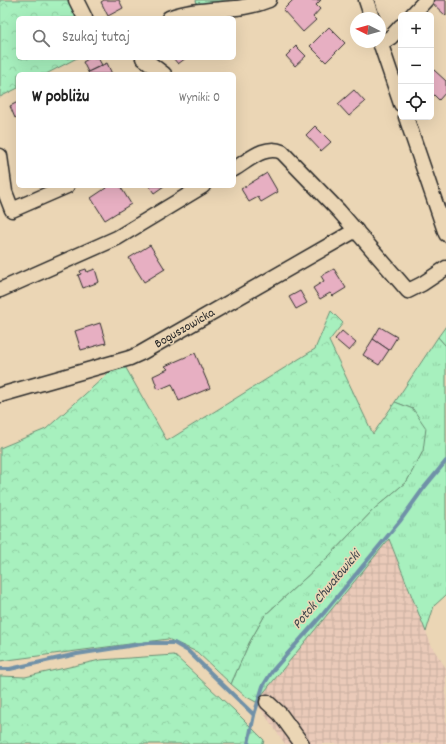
<!DOCTYPE html>
<html lang="pl">
<head>
<meta charset="utf-8">
<style>
  :root { --surface:#fff; --page:#f6f6f6; --text:#222; --muted:#767676; --line:#e0e0e0 }
  body { margin:0; font-family:Dekko,sans-serif; background:var(--page); color:var(--text) }
  .controls { position:absolute; right:12px; top:12px; display:grid; overflow:hidden; border-radius:6px; box-shadow:0 4px 16px #0002 }
  .controls button { width:36px; height:36px; display:grid; place-items:center; padding:0; border:0; border-bottom:1px solid var(--line); background:var(--surface); color:var(--text); font:20px sans-serif }
  .compass { position:absolute; left:350px; top:12px; width:36px; height:36px; border-radius:50%; background:var(--surface); box-shadow:0 4px 16px #0002; rotate:276deg }
  .list { margin:0; padding:0; list-style:none }
  h2 { display:flex; justify-content:space-between; align-items:center; height:52px; margin:0; padding:0 16px; font-size:17px }
  h2 small { font-size:13px; font-weight:400; color:var(--muted) }
  .icon { flex:none; width:22px; height:22px; fill:none; stroke:currentColor; stroke-width:2; stroke-linecap:round; stroke-linejoin:round }
  .map { position:relative; flex:none; width:446px; height:744px; overflow:hidden }
  .search { position:absolute; background:var(--surface); box-shadow:0 4px 16px #0002; left:16px; top:16px; width:220px; height:44px; display:flex; align-items:center; gap:10px; box-sizing:border-box; padding:0 14px; border-radius:6px; color:var(--muted); font-size:15px }
  .panel { position:absolute; background:var(--surface); box-shadow:0 4px 16px #0002; left:16px; top:72px; width:220px; height:116px; border-radius:6px }
  .map>svg:first-child { display:block }
  .industrial { fill:url(#industrial-grid) }
  .grass { fill:url(#grass-tufts); stroke:#698e74 }
  .forest { fill:url(#forest-crowns); stroke:#698e74 }
  .lines { fill:none; stroke-linecap:round; stroke-linejoin:round }
  .stream { stroke:#6f91a8; stroke-width:4 }
  .building { fill:#e7afc2; stroke:#2b2b2b }
  .minor-casing { stroke:#2b2b2b; stroke-width:17 }
  .minor { stroke:#ebd6b5; stroke-width:14 }
  .labels { text-anchor:middle; dominant-baseline:central; stroke-width:3; stroke-linejoin:round; paint-order:stroke }
  .street-label { font-size:13px; fill:#2b2b2b; stroke:#ebd6b5 }
  .water-label { font-size:14px; font-style:italic; fill:#3c444a; stroke:#ebd6b5 }
</style>
</head>
<body>
<div class="map">
<svg width="446" height="744" viewBox="0 0 446 744">
  <defs>
    <pattern id="industrial-grid" width="8" height="8" patternUnits="userSpaceOnUse"><rect width="8" height="8" fill="#eacab9"/><path d="M0 4h8M4 0v8" fill="none" stroke="#c9ae9f"/></pattern>
    <pattern id="grass-tufts" width="24" height="20" patternUnits="userSpaceOnUse"><rect width="24" height="20" fill="#a7f0be"/><path d="M3 7l-1-3M5 7V3M7 7l1-3M15 17l-1-3M17 17v-4M19 17l1-3" fill="none" stroke="#90cea3"/></pattern>
    <pattern id="forest-crowns" width="20" height="18" patternUnits="userSpaceOnUse"><rect width="20" height="18" fill="#a7f0be"/><path d="M2 6a3 3 0 1 1 6 0M12 15a3 3 0 1 1 6 0" fill="none" stroke="#90cea3"/></pattern>
  </defs>
  <rect width="100%" height="100%" fill="#ebd6b5"/>
  <filter id="ink" filterUnits="userSpaceOnUse"><feTurbulence type="fractalNoise" baseFrequency=".025" numOctaves="2"/><feDisplacementMap in="SourceGraphic" scale="8" xChannelSelector="R" yChannelSelector="G"/><feConvolveMatrix kernelMatrix="1 2 1 2 8 2 1 2 1" color-interpolation-filters="sRGB"/></filter>
  <g filter="url(#ink)">
    <path class="industrial" d="M389,538L432,647L446,668V744H285L256,702Z"/>
    <path class="grass" d="M438,337L446,346V595L434,606L426,632L389,539L256,702L245,696L231,684L249,643L265,615L328,557L374,509L407,481L423,451L413,409L395,402Z"/>
    <g class="forest">
      <path d="M0,0H73L80,18H18V58H77L46,74H18V88L0,97Z"/>
      <path d="M196,0H254L225,4H197Z"/>
      <path d="M331,311L343,323L329,341L373,434L395,402L413,409L426,428L423,451L407,481L374,509L328,557L265,615L249,643L231,684L197,652L168,639L0,661V448L46,429L122,361L167,441L315,349Z"/>
      <path d="M446,326V346L438,337Z"/>
      <path d="M174,655L234,710L264,740L263,744H0V676L25,677L100,660Z"/>
    </g>
    <g class="lines">
      <g class="stream">
        <path d="M0,669H10L77,654L148,643H174L188,651L254,715"/>
        <path d="M248,744L254,715L263,686L273,670L323,614L400,521L423,489L446,461"/>
      </g>
    </g>
    <g class="building">
      <path d="M104,0H119L123,8L108,16L101,2Z"/>
      <path d="M293,0H321L316,5L320,9L313,17L316,20L303,32L283,10Z"/>
      <path d="M431,0H446V16L430,1Z"/>
      <path d="M329,27L345,43L326,62L310,46Z"/>
      <path d="M296,46L306,56L295,66L286,56Z"/>
      <path d="M90,58H98L102,65L88,72L83,62Z"/>
      <path d="M173,58H186L178,64Z"/>
      <path d="M107,63L112,74H89L88,72Z"/>
      <path d="M434,70L446,81V92L439,100L431,92V73Z"/>
      <path d="M354,90L365,102L349,116L338,104Z"/>
      <path d="M18,102V116L15,118L10,106Z"/>
      <path d="M315,126L331,142L321,151L306,135Z"/>
      <path d="M267,173L278,192L261,202L258,197L249,202L241,189Z"/>
      <path d="M109,186H120L131,204L105,220L91,198Z"/>
      <path d="M149,186H164L154,193Z"/>
      <path d="M150,245L165,269L144,282L129,258Z"/>
      <path d="M86,269L87,272L95,269L99,282L83,288L78,275L81,274L80,271Z"/>
      <path d="M334,269L346,288L333,296L330,293L320,299L313,288L324,281L321,276Z"/>
      <path d="M300,291L307,303L296,309L289,297Z"/>
      <path d="M100,323L106,343L81,350L75,331Z"/>
      <path d="M380,327L397,337L389,350L373,339Z"/>
      <path d="M342,331L356,343L349,351L335,339Z"/>
      <path d="M373,339L389,350L379,365L363,355Z"/>
      <path d="M195,353L210,388L179,401L172,384L158,390L153,376L168,369L165,366Z"/>
    </g>
    <g class="lines">
      <defs>
        <g id="minor">
          <path d="M76,0L85,18"/>
          <path d="M366,0L372,18"/>
          <path d="M412,15L426,0"/>
          <path d="M169,18C202,5 236,14 269,0"/>
          <path d="M380,42L401,104"/>
          <path d="M380,44L391,37L401,26"/>
          <path d="M143,58L164,74"/>
          <path d="M406,117L446,234"/>
          <path d="M0,156L5,192L12,210L67,186"/>
          <path d="M234,169C248,161 265,144 282,152L339,211L408,291L422,284L446,268"/>
          <path d="M0,290L117,238L203,186"/>
          <path d="M0,395L130,358L141,353L356,230"/>
          <path d="M267,702L280,714L302,744"/>
        </g>
      </defs>
      <use href="#minor" class="minor-casing"/>
      <use href="#minor" class="minor"/>
    </g>
  </g>
  <g class="labels">
    <g class="street-label">
      <text transform="translate(185 329) rotate(-30)">Boguszowicka</text>
    </g>
    <g class="water-label">
      <text transform="translate(327 590) rotate(-50)">Potok Chwałowicki</text>
    </g>
  </g>
</svg>
<div class="controls">
<button>+</button>
<button>−</button>
<button><svg class="icon" aria-label="locate" viewBox="0 0 24 24"><circle cx="12" cy="12" r="6"/><path d="M12 2v4M12 18v4M2 12h4M18 12h4"/></svg></button>
</div>
<svg class="compass" viewBox="-18 -18 36 36"><path d="M0-13l5 13h-10z" fill="#e53935"/><path d="M0 13l5-13h-10z" fill="#767676"/></svg>
<div class="search"><svg class="icon" aria-label="search" viewBox="0 0 24 24"><circle cx="10" cy="10" r="6"/><path d="M15 15l6 6"/></svg>Szukaj tutaj</div>
<section class="panel">
<h2>W pobliżu<small>Wyniki: 0</small></h2>
<ul class="list">
</ul>
</section>
</div>
</body>
</html>
